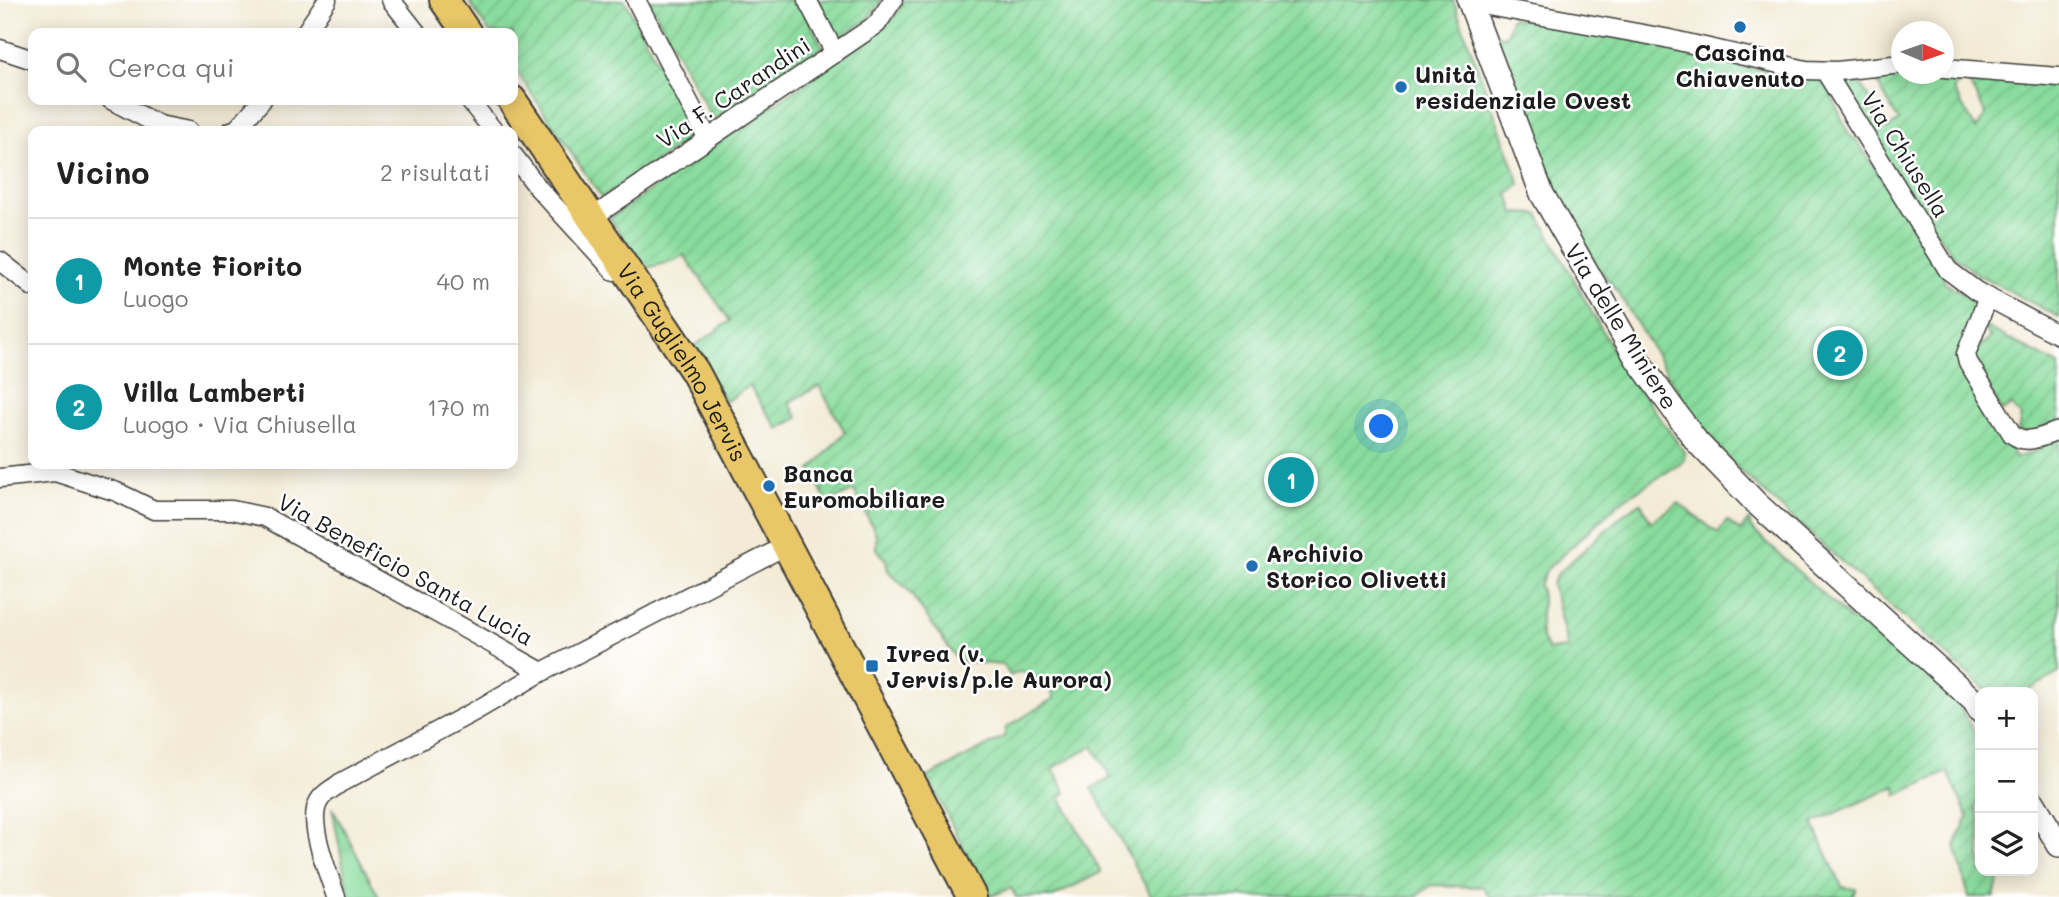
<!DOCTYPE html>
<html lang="it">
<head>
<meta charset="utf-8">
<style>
  :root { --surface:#fff; --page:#f2f2f2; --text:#222; --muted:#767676; --line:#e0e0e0; --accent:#0f766e }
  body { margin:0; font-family:Mali,sans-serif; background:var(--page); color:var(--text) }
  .controls { position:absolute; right:21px; bottom:21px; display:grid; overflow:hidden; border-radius:14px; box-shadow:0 4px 18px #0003 }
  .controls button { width:63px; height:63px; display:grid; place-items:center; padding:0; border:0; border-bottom:2px solid var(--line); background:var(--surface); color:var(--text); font:35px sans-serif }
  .compass { position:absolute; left:1891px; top:21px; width:63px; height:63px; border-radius:50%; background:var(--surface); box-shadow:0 4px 18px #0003; rotate:92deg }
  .you { position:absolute; left:1382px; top:427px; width:24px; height:24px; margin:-18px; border:5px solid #fff; border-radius:50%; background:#1a73e8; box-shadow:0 0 0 10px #1a73e833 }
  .badge { display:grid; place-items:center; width:46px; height:46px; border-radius:50%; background:var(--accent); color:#fff; font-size:23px; font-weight:700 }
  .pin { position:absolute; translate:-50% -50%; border:4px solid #fff; box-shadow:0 2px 7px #0006 }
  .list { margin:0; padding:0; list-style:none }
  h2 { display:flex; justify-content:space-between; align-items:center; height:91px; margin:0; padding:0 28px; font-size:30px }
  h2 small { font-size:23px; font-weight:400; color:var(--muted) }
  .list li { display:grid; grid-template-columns:46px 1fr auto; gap:21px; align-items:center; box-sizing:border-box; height:126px; padding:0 28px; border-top:2px solid var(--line) }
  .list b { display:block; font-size:26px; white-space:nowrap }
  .list p { margin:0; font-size:23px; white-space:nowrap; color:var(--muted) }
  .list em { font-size:23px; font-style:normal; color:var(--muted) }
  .icon { flex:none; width:38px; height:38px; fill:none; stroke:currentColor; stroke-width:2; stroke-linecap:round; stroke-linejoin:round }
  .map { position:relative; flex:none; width:2059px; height:897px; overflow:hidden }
  .search { position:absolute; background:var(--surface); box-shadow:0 4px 18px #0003; left:28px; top:28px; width:490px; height:77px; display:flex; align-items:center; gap:18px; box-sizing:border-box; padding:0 24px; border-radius:14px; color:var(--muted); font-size:26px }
  .panel { position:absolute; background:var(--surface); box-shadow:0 4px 18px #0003; left:28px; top:126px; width:490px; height:343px; border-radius:14px }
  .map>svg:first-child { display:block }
  .grass { fill:url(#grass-tufts); stroke:#527c5c; stroke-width:2 }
  .garden { fill:url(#garden-furrows); stroke:#527c5c; stroke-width:2 }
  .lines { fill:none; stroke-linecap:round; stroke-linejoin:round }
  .minor-casing { stroke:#3c3b38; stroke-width:21 }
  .tertiary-casing { stroke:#3c3b38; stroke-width:26 }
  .primary-casing { stroke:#3c3b38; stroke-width:32 }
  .minor { stroke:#fff; stroke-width:18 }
  .tertiary { stroke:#fff; stroke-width:23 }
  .primary { stroke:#e9c769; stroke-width:28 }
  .poi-dot { fill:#1f6fb2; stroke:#fff; stroke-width:2.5 }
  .labels { text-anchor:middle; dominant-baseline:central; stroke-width:5; stroke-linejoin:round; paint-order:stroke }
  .poi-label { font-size:23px; font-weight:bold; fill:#1c1c1c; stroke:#fff; text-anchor:start }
  .street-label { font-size:23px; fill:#1c1c1c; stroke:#fff }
</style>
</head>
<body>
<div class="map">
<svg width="2059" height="897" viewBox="0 0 2059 897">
  <defs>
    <pattern id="grass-tufts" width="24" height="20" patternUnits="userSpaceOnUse" patternTransform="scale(1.75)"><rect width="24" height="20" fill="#89dc9d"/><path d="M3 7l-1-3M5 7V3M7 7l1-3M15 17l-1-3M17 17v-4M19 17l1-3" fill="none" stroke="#76bc87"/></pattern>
    <pattern id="garden-furrows" width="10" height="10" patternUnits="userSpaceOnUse" patternTransform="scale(1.75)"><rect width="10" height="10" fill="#89dc9d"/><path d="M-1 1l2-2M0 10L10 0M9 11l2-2" fill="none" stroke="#76bc87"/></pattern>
  </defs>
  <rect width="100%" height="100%" fill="#fff"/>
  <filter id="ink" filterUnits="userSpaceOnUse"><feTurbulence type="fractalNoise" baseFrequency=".0143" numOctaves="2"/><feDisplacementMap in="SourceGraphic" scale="14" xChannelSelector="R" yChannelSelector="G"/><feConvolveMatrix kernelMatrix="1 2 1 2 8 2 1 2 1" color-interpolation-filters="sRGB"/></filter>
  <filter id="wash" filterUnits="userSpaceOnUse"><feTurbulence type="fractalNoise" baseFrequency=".00686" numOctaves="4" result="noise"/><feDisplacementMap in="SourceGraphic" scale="28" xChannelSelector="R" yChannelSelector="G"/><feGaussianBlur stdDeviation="1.57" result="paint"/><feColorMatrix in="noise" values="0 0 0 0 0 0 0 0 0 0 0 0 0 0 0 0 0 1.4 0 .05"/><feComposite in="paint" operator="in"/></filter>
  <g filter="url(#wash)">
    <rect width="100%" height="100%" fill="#f3ebd6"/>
    <path class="grass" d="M332,807L379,897H349Z"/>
    <g class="garden">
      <path d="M468,0H625L695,135L602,198L513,66V33H490Z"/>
      <path d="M649,0H798L823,47L713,120Z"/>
      <path d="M817,0H882L867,20L838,39Z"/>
      <path d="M904,0H1453L1520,184L1508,195L1513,206V213L1538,214L1617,358L1685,453L1684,459L1680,464L1624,499L1547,569L1539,585C1546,599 1538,618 1541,635C1542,640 1546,645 1548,650L1568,648L1552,584L1557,574L1626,512L1641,503L1651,522L1678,503L1718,533L1727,521L1740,531L1749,520L1751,528L1852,621H1865L1958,704L1980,741V792L1976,808L1980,821V871H1997L1999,877L1994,897H1969L1955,845L1968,817L1948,772L1897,795L1896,786L1813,823L1842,887L1856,889L1852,897H1490L1483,887L1431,885L1416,897H1154L1151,896L1092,788L1111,778L1093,746L1053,768L1066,793L1060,797L1101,872L1053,897H1016L1011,888L988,897L928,777L1004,737L1006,728L1054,698L1049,687L1021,671L1010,676L1004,665L958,661L908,590L888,571L886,560L876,548V534L854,490L827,503L811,470L845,432L819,386L789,402L798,418L778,429L749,386L725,402L693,347L730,321L684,255L675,260L644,269L610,218L884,28L896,15Z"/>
      <path d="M1511,18L1740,58L1739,66L1818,76L1829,90L1850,136L1856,139L1943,273L1944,282L1974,301V312L1961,365L2016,458L2042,449L2045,441L2059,437V673L2025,692H1988L1770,498L1730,461L1692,414L1618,292L1597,266L1552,182L1495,34L1506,36Z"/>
      <path d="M1893,73L1960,75V84L1953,89L1976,129L1986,114L1967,80L1975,75L2059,84V317L1977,274L1955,257L1896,176L1839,75H1855L1887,129L1899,121L1872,74Z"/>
      <path d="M1982,325L2059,365V422L2048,424L2039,434L2018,431L2021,416L2011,405L2002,411L1969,355L1990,338Z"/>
    </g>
  </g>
  <g filter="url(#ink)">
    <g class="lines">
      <defs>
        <g id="minor">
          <path d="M391,0L417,33"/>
          <path d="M636,0L708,139"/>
          <path d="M807,0L835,53"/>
          <path d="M1471,3L1665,38L1806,70L1837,71L1902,64"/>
          <path d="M305,33L327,0"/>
          <path d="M0,49L33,60"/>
          <path d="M1944,68L2059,77"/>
          <path d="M1825,71L1948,270L1976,291L2059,335"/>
          <path d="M111,100L159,125L189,131"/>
          <path d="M469,100L494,131"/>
          <path d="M231,131L237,129L262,100"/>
          <path d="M513,155L539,189L614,271"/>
          <path d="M593,217L877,24L893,0"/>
          <path d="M0,261L33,287"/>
          <path d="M1988,297L1966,354L1968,362L2012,434C2027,446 2043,436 2059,431"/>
          <path d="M0,478L55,472L117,492L154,510H232L265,517L542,672"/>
          <path d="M336,897C329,874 306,822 319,801C323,793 333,789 340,783L477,710L542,672L787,545"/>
        </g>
        <g id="tertiary">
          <path d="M1469,0L1542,194L1637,359L1697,442L1756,503L1974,701L1980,711"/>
          <path d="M2033,802L2059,845"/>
        </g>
        <g id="primary">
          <path d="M444,0L467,33"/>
          <path id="s1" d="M512,100L695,372L972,897"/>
        </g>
      </defs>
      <use href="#minor" class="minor-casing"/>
      <use href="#tertiary" class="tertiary-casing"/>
      <use href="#primary" class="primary-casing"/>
      <use href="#minor" class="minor"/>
      <use href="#tertiary" class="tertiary"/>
      <use href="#primary" class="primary"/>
    </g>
  </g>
  <g class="poi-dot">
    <circle cx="1740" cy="27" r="7"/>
    <circle cx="1401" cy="87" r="7"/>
    <circle cx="769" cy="486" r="7"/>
    <circle cx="1252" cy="566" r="7"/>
    <rect x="865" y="659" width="14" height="14" rx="3.5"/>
  </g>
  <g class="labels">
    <g class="poi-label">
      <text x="1740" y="52" text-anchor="middle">Cascina<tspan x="1740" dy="26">Chiavenuto</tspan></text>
      <text x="1415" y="74">Unità<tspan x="1415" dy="26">residenziale Ovest</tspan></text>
      <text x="783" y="473">Banca<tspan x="783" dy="26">Euromobiliare</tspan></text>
      <text x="1266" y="553">Archivio<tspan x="1266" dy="26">Storico Olivetti</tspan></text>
      <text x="886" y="653">Ivrea (v.<tspan x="886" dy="26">Jervis/p.le Aurora)</tspan></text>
    </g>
    <g class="street-label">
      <text transform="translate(733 92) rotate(-34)">Via F. Carandini</text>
      <text transform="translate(1906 154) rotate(58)">Via Chiusella</text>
      <text transform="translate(1622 326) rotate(58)">Via delle Miniere</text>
      <text stroke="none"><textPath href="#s1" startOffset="313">Via Guglielmo Jervis</textPath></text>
      <text transform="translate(406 569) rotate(29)">Via Beneficio Santa Lucia</text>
    </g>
  </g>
</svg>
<div class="controls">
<button>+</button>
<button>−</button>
<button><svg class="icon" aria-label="layers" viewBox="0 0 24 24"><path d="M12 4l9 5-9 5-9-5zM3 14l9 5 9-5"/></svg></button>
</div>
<svg class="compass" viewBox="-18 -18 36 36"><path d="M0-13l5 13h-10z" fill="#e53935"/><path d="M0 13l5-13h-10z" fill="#767676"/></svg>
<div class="you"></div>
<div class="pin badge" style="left:1291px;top:480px;background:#0f9aa8">1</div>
<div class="pin badge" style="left:1840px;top:353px;background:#0f9aa8">2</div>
<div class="search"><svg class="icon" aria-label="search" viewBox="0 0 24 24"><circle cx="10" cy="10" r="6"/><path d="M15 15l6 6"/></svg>Cerca qui</div>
<section class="panel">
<h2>Vicino<small>2 risultati</small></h2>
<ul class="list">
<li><span class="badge" style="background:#0f9aa8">1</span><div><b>Monte Fiorito</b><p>Luogo</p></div><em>40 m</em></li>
<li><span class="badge" style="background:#0f9aa8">2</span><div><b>Villa Lamberti</b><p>Luogo · Via Chiusella</p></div><em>170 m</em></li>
</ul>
</section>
</div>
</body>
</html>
